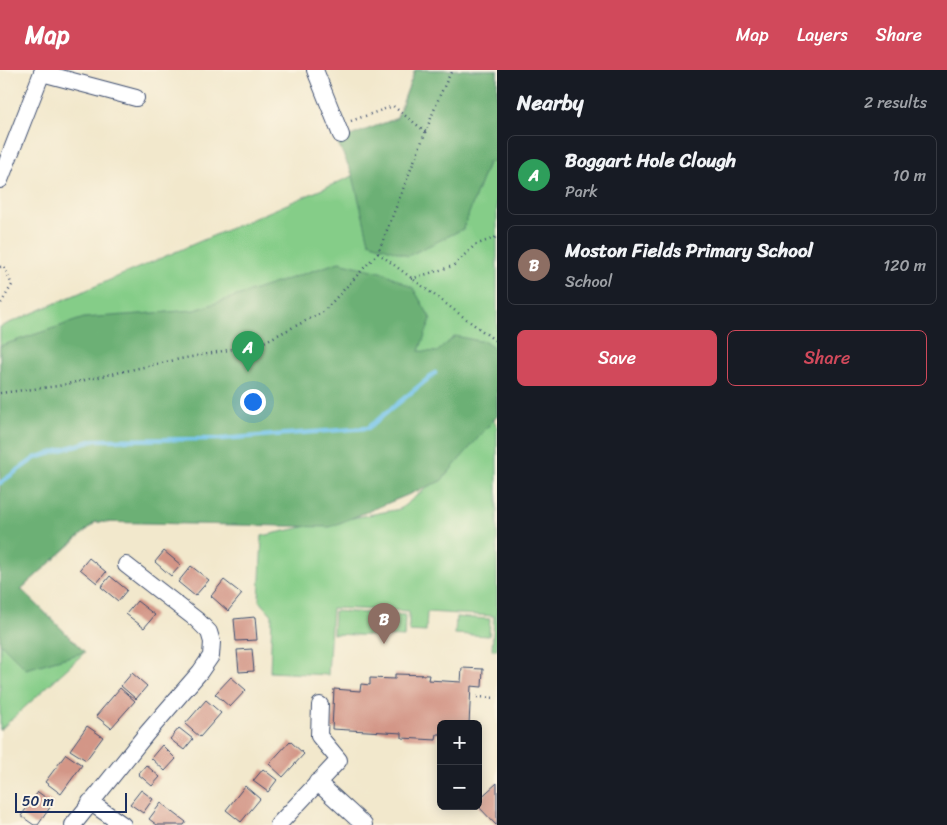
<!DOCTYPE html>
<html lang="en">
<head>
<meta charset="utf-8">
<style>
  :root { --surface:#171b24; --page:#242831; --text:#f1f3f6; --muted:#9ea1a6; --line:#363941; --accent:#d1495b }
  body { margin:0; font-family:Sriracha,sans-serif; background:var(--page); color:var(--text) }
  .controls { position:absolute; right:15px; bottom:15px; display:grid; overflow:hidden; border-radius:8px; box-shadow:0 2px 12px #0003 }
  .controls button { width:45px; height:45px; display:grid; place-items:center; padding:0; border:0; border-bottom:1px solid var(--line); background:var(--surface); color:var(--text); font:25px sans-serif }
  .scale { position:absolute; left:15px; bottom:12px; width:112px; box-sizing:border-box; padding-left:5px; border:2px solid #1b2f5e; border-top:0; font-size:14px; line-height:18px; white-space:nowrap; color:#1b2f5e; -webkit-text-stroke:4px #fcf5e5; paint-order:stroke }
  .you { position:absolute; left:252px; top:331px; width:18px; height:18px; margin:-12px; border:4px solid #fff; border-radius:50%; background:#1a73e8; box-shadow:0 0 0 8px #1a73e833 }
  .badge { display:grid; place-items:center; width:32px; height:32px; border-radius:50%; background:var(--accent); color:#fff; font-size:16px; font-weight:700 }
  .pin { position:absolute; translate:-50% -41px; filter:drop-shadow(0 1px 2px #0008) }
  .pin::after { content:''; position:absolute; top:26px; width:18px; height:15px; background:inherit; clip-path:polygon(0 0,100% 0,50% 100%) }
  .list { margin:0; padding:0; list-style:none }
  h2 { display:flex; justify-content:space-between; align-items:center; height:65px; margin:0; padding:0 20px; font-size:21px }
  h2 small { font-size:16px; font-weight:400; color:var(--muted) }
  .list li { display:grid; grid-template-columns:32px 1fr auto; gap:15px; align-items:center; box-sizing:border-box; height:80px; margin:0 10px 10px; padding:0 10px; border:1px solid var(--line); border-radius:8px }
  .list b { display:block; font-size:19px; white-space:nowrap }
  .list p { margin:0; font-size:16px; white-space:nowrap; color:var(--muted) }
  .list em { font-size:16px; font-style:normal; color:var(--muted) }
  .actions { display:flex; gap:10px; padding:15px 20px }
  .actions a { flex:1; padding:11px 0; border:1px solid var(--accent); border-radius:8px; text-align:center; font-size:18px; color:var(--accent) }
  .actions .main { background:var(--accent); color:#fff }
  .map { position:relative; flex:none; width:497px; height:755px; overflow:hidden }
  header { display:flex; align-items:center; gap:30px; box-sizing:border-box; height:70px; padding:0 25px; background:var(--accent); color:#fff }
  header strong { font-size:24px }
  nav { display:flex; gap:28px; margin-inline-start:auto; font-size:18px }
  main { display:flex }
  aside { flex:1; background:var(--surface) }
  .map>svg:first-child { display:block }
  .green { fill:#85cd88; stroke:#507e73; fill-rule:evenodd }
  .forest { fill:#6cb074; stroke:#447069 }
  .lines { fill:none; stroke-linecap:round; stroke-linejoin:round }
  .stream { stroke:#71c3ec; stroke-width:4.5 }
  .building { fill:#d39687 }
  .minor-casing { stroke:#3b4b6e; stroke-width:18 }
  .path { stroke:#3b4b6e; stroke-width:2.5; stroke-dasharray:1 4; stroke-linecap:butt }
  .minor { stroke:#fff; stroke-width:16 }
</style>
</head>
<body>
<header>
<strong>Map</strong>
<nav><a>Map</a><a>Layers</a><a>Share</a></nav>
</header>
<main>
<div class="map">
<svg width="497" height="755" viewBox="0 0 497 755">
  <rect width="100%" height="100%" fill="#fcf5e5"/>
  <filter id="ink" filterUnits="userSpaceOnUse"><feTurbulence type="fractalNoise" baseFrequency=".02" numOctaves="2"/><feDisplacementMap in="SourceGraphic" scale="10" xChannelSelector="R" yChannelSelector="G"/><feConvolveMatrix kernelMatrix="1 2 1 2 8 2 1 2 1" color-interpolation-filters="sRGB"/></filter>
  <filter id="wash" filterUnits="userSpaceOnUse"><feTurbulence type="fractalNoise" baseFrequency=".0096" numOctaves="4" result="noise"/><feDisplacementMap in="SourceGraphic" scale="20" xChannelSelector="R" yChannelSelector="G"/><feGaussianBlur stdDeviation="1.12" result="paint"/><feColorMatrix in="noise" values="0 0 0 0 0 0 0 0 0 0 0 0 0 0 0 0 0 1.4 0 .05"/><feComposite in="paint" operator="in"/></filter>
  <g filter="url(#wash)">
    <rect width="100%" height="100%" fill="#f2e8cc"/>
    <g class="green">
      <path d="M415,0H497V346L494,350L497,357V580H492L494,546L427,542L426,562L409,561V541L332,538L328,605L270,602L272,545L259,530L262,466L308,456L208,452H96L21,519L85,582L0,660V257L390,90L397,48ZM429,416L400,439L352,448Z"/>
      <path d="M334,541L405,545L404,567L333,564Z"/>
      <path d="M456,547L490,549L489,566L455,564Z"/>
    </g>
    <g class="forest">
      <path d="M415,0H497V91L488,93L463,159L408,186L369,172L353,106L337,71L397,48Z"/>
      <path d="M339,192L385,203L413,218L431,249L419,281L437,282L455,266L485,272L497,281V346L441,411L330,457L95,452L21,519L85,582L26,599L0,573V276L84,248L195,240Z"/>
    </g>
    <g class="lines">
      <path class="stream" d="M0,413L35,388L94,370L221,369L368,358L435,303"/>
    </g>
    <g id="blocks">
      <g class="building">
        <path d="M164,481L181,495L171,506L155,492Z"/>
        <path d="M89,488L106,502L97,513L80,499Z"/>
        <path d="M191,496L209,510L195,526L178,512Z"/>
        <path d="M110,506L127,520L118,531L101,517Z"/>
        <path d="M224,510L242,524L228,541L211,526Z"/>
        <path d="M137,531L155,545L144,558L126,544Z"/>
        <path d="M255,547L257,570L236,571L234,549Z"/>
        <path d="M252,579L254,601L239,602L237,580Z"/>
        <path d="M462,598L483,599L482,617L471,616L469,654H441V664H437L436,670L402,668V663L332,659L334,619L360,621L361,614L370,615V608L395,609V604L429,605L428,610L461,612Z"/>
        <path d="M132,603L147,616L136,629L121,616Z"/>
        <path d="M231,607L246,620L230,637L215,624Z"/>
        <path d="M120,618L135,631L111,658L96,646Z"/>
        <path d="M206,630L221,643L200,667L185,654Z"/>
        <path d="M87,656L103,667L86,690L70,680Z"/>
        <path d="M179,658L193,669L184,680L170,669Z"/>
        <path d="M290,671L304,684L283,707L269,694Z"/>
        <path d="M162,675L176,689L165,701L151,688Z"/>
        <path d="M66,684L82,695L61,724L45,712Z"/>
        <path d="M146,695L160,707L152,716L138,704Z"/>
        <path d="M263,699L277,710L268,722L253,711Z"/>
        <path d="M497,713V755H496L478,736V730Z"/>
        <path d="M245,716L260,729L241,752L226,740Z"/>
        <path d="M141,720L153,729L143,743L130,734Z"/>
        <path d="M38,722L53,733L38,755H34L21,746Z"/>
        <path d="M161,733L186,752L184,755H157L149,749Z"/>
      </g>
    </g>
  </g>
  <g filter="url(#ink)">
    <use href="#blocks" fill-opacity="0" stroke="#3b4b6e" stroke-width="1"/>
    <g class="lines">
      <defs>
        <g id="minor">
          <path d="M315,0L341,65"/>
          <path d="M42,3L136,28"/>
          <path d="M0,110L43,0"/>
          <path d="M317,712L364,755"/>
          <path d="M90,732L123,755"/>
          <path d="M73,755L147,663L200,602L211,586L212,572L209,562L197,550L126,495"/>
          <path d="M278,755L339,690L319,666L320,635"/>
        </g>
      </defs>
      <use href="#minor" class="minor-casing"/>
      <g class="path">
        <path d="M351,51L393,36L426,62"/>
        <path d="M378,183L497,272"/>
        <path d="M0,197L4,196L12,215L0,235"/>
        <path d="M411,209L453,196L475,175L497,167"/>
        <path d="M0,323L58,316L175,290L260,274L323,242L378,183L440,25L452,0"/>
        <path d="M477,627L497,628"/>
      </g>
      <use href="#minor" class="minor"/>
    </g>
  </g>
</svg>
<div class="controls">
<button>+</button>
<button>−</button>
</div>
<div class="scale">50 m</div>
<div class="you"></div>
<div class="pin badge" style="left:248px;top:302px;background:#2e9e5b">A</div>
<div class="pin badge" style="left:384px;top:574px;background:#8d6e63">B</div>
</div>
<aside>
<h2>Nearby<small>2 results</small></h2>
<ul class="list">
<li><span class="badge" style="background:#2e9e5b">A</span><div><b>Boggart Hole Clough</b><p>Park</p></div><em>10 m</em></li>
<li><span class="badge" style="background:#8d6e63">B</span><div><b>Moston Fields Primary School</b><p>School</p></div><em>120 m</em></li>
</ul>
<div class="actions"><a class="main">Save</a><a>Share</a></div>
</aside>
</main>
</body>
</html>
